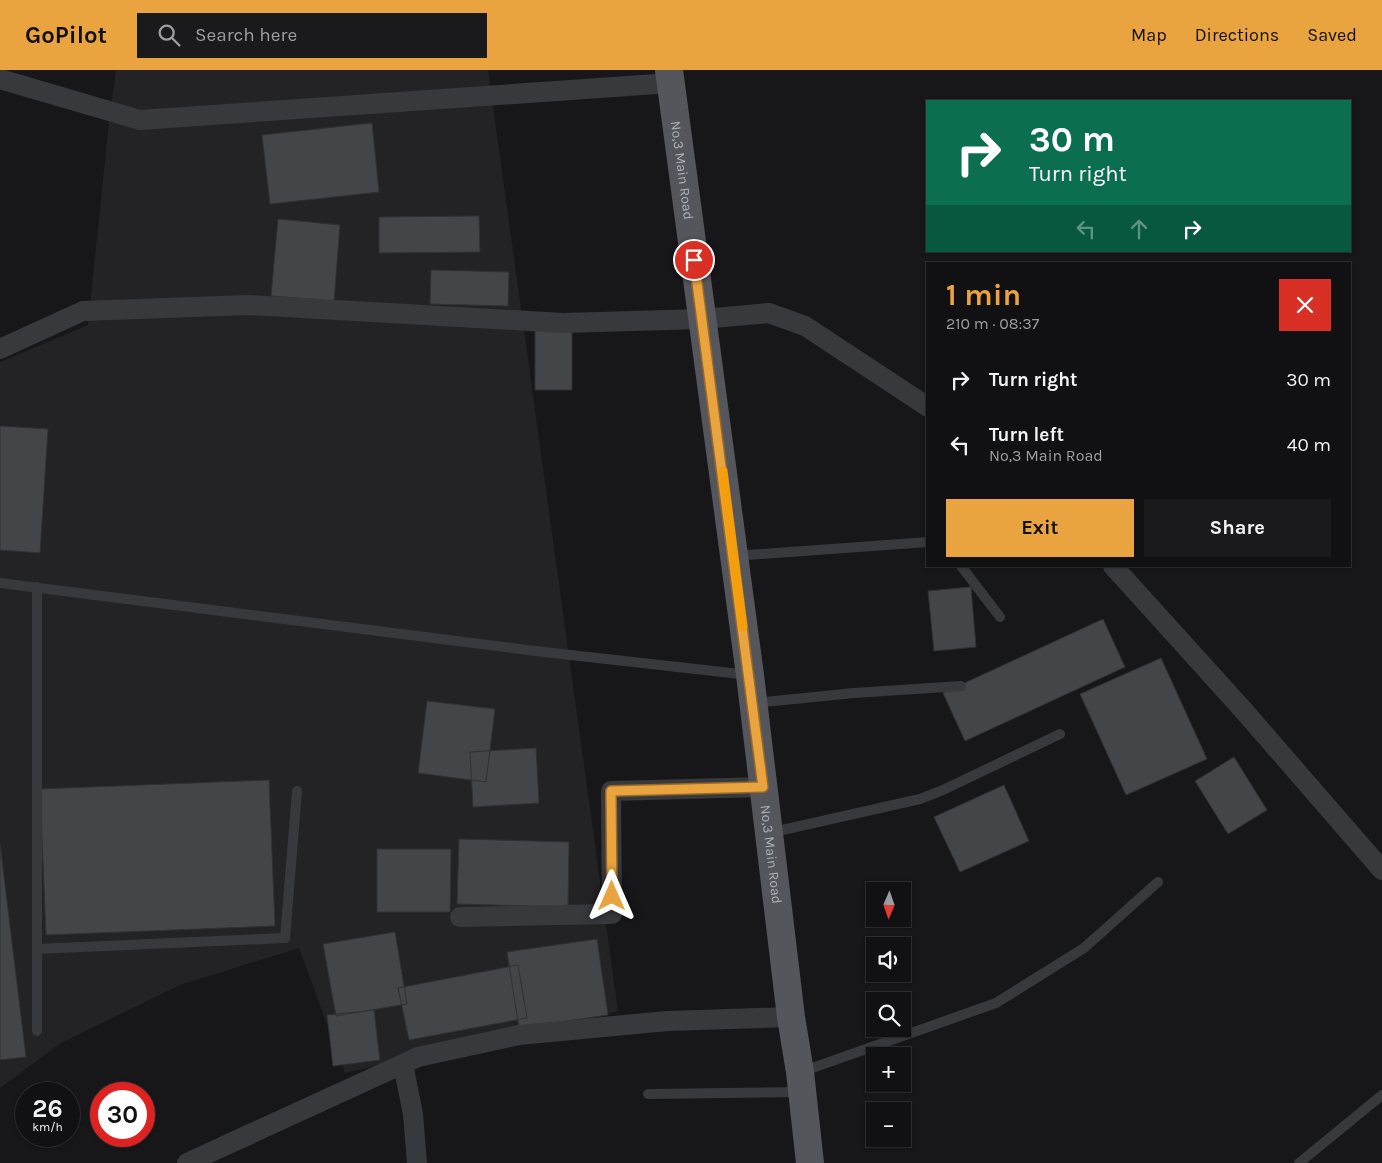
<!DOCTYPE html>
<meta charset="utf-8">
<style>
:root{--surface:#111113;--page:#1a1a1c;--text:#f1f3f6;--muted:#9c9da0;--line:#303133;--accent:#e9a33f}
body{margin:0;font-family:Karla,sans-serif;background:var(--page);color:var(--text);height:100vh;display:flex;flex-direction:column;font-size:19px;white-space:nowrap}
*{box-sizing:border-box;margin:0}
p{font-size:16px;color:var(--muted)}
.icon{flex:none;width:28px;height:28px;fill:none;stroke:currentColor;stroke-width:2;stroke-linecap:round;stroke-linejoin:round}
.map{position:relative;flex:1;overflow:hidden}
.side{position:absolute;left:926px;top:192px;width:425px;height:305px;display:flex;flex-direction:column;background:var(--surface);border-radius:0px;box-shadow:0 1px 4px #0004,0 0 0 1px var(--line)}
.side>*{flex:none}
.guide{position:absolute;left:926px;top:30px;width:425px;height:152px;border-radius:0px;box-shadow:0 1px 4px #0004,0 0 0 1px var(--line);background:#0b6e4f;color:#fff;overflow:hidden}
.needle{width:32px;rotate:182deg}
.tools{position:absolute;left:866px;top:812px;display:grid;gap:10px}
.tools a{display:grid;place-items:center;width:45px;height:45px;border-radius:0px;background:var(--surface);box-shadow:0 1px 4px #0004,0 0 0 1px var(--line);font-size:25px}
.speed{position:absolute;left:15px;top:1012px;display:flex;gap:10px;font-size:25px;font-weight:700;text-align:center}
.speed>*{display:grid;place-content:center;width:65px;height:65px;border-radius:50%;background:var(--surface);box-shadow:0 1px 4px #0004,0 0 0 1px var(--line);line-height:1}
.speed small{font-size:12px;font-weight:400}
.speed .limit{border:8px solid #d22;background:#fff;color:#111}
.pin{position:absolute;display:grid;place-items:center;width:42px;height:42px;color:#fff;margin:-21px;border:2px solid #fff;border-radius:50%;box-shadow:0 1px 5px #0007}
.me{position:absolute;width:55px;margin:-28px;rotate:0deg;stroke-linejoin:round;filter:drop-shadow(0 0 4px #0008)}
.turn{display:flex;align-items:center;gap:18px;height:105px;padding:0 20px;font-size:22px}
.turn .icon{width:65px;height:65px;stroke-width:2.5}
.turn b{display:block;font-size:35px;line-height:42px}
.lanes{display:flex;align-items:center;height:48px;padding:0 20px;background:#0003;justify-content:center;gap:25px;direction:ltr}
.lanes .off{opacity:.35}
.round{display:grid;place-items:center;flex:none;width:52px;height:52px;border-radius:0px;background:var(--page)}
.summary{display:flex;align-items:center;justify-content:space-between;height:85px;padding:0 20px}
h1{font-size:30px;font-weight:700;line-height:38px;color:var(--accent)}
.action{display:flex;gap:10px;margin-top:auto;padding:10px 20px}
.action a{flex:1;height:58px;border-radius:0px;background:var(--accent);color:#111;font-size:20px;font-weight:700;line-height:58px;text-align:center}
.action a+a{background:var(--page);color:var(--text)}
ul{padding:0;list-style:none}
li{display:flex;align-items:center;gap:15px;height:65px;padding:0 20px}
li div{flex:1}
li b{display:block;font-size:19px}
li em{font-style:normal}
header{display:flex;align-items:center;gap:30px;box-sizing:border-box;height:70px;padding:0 25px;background:var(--accent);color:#111}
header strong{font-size:24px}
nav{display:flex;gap:28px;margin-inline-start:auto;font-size:18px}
.search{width:350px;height:45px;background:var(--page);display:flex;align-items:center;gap:12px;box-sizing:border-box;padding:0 18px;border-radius:0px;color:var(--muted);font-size:19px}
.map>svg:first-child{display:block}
</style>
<header>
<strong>GoPilot</strong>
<div class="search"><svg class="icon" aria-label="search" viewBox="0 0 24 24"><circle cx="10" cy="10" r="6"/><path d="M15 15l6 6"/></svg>Search here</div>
<nav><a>Map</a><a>Directions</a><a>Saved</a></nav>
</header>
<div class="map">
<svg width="1382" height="1093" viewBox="0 0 1382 1093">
<rect width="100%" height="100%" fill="#171719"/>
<path fill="#232326" d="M116 0H488L618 941 345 1003 299 878 180 915 61 973 0 1018V292L88 255 109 52Z"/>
<path fill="#444549" stroke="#313134" d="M372 53 379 122 270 134 262 65Z
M479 146 480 182 379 183V147Z
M278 149 340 155 334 231 271 226Z
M431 200 509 202 508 236 430 234Z
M535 260H572V320H535Z
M0 356 48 359 40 483 0 480Z
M971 517 976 577 934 581 928 521Z
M1103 549 1125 597 965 671 943 623Z
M1161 588 1207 689 1126 725 1080 624Z
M427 631 495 639 486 712 418 703Z
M536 678 539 733 473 737 470 682Z
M1234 687 1267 740 1228 764 1195 711Z
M269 710 275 856 46 865 40 719Z
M1004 715 1029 771 960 802 934 747Z
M459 769 569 772 568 837 457 834Z
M0 774 26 987 0 990Z
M377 779H451L450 842H377Z
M395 862 407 934 336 946 323 874Z
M597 869 608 945 519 958 507 882Z
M518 895 527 948 409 970 398 918Z
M374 940 380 990 333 996 327 945Z"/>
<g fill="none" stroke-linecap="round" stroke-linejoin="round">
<path stroke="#38393d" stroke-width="10" d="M734 486 928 472
M961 496 1000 547
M0 513 544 582 749 605
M37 517V961
M754 633 854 623 961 616
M769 763 920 729 943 720 1060 664
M37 879 285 868 297 721
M801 1002 996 933 1084 878 1158 812
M648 1024 801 1022
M1299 1093 1382 1025"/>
<path stroke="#38393d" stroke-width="20" d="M0 9 140 50 671 13
M0 279 83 241 248 235 563 253 702 249 769 243 805 256 928 337
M1113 496 1245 642 1382 800
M460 847 612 844 611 721 763 717
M187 1093 403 994
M417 1093 413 1044 403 994 418 987 519 965 667 951 791 947"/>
<path stroke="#54565c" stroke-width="28" id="s1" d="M669 0 750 605 791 947 800 1002 810 1093"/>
</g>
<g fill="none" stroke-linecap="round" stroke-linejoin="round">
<defs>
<path id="route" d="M612 826 611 721 763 717 694 190"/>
</defs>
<use href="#route" stroke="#976a29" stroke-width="12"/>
<use href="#route" stroke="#e9a33f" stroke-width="9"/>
<path stroke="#f59e0b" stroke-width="9" d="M723 401 743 557"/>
</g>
<g text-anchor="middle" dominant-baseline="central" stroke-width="4" stroke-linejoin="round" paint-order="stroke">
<g font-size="14" fill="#aaafb8" stroke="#121214">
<text stroke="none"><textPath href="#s1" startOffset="101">No,3 Main Road</textPath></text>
<text stroke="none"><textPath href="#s1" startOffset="791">No,3 Main Road</textPath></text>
</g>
</g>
</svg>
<div class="tools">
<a><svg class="needle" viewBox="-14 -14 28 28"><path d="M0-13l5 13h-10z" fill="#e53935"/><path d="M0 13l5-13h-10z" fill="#9c9da0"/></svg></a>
<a><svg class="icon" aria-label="sound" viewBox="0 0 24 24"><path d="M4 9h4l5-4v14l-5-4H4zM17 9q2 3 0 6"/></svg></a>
<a><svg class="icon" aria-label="search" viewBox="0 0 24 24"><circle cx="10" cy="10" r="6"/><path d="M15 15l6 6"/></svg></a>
<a>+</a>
<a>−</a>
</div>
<div class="speed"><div>26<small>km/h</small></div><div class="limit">30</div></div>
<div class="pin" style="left:694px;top:190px;background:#d93025"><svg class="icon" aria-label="arrive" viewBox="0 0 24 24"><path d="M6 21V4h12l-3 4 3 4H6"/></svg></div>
<svg class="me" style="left:612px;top:826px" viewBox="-20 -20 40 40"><path d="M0-17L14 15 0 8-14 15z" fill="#e9a33f" stroke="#fff" stroke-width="4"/></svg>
<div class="guide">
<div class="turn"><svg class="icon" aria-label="right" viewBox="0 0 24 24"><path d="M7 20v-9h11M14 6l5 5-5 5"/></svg><div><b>30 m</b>Turn right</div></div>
<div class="lanes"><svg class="icon off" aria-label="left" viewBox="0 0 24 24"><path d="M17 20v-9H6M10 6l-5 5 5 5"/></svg><svg class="icon off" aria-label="ahead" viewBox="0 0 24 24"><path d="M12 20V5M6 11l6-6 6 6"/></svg><svg class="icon" aria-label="right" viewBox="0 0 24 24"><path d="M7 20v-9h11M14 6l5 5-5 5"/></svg></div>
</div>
<section class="side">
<div class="summary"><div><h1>1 min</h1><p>210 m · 08:37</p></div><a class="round" style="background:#d93025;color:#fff"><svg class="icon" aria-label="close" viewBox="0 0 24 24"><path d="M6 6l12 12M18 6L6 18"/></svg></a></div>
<ul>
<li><svg class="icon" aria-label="right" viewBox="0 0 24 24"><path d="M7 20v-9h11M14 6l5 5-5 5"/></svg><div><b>Turn right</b></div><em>30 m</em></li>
<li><svg class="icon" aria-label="left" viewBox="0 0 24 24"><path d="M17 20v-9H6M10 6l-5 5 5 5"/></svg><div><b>Turn left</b><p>No,3 Main Road</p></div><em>40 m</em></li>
</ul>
<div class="action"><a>Exit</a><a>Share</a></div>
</section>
</div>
